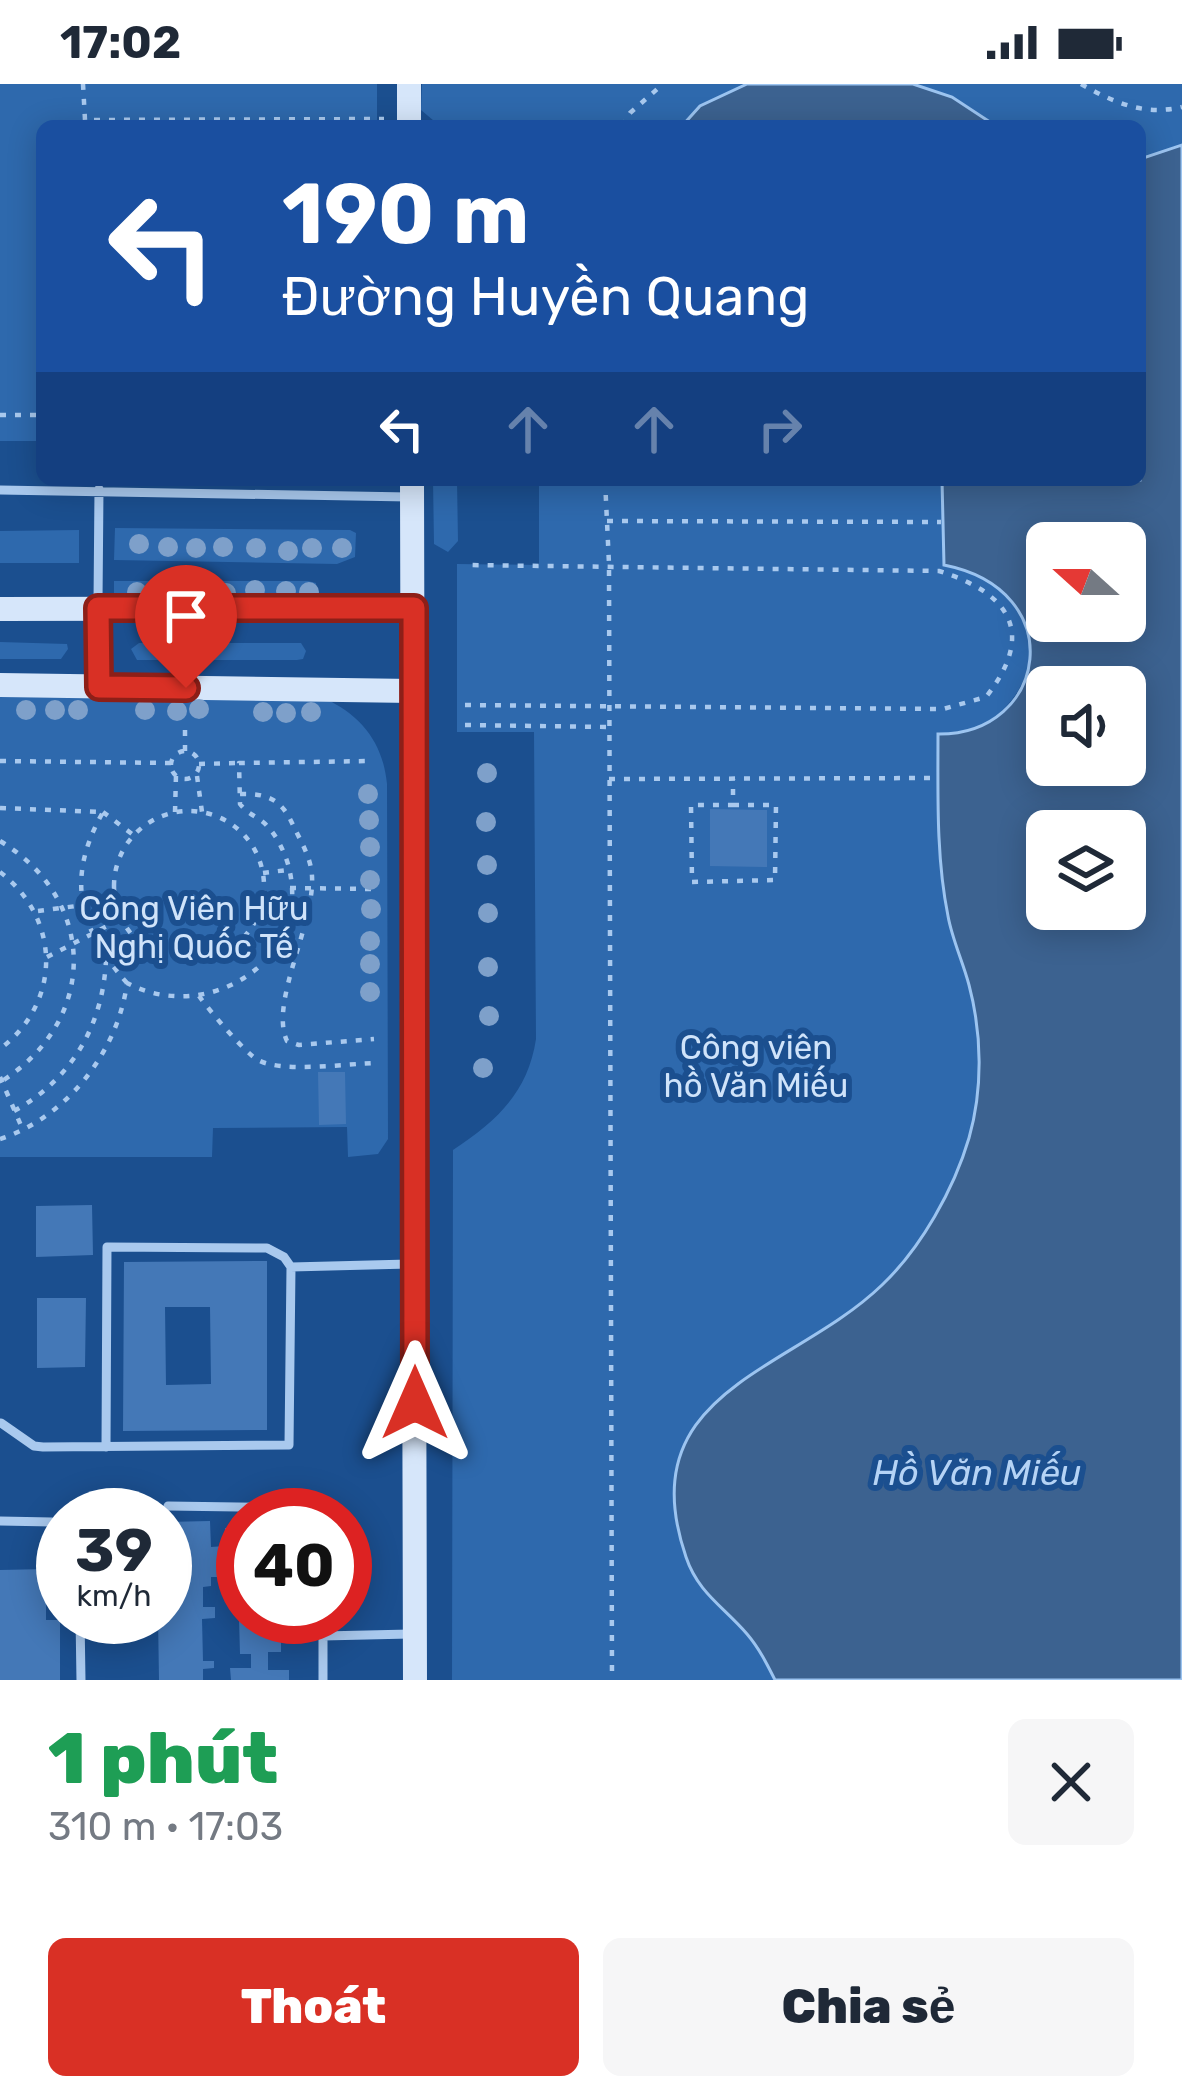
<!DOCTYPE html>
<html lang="vi">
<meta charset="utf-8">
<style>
:root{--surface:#fff;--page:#f6f6f7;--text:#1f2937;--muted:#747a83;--accent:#d93025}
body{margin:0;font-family:Rubik,sans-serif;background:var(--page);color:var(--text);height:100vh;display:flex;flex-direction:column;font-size:45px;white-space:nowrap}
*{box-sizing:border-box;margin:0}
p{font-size:39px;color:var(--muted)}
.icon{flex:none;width:66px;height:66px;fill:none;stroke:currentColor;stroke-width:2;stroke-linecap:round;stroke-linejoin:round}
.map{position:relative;height:1596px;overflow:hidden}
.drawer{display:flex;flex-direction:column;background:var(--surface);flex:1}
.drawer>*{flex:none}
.guide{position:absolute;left:36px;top:36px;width:1110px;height:366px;border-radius:18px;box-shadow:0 6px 30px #0003;background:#1a4fa0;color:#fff;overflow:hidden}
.needle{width:78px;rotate:291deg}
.buttons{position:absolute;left:1026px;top:438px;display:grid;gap:24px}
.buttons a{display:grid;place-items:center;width:120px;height:120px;border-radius:18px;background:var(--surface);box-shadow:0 6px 30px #0003;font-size:60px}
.speed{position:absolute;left:36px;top:1404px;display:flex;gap:24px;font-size:60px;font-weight:700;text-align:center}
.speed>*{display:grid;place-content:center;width:156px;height:156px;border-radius:50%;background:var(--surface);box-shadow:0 6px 30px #0003;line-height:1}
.speed small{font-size:30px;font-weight:400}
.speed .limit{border:18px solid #d22;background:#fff;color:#111}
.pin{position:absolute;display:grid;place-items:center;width:102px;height:102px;color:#fff;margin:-123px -51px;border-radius:50% 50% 50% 0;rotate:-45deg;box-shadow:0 0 12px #0007}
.pin .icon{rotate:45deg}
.me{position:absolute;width:132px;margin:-66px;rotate:0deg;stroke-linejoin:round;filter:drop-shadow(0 0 9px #0008)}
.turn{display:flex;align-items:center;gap:42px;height:252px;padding:0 48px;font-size:54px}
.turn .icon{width:156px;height:156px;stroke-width:2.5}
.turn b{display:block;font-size:84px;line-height:102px}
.lanes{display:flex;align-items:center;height:114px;padding:0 48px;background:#0003;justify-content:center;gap:60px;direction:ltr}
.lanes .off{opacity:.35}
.round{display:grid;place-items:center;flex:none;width:126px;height:126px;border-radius:18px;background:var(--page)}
.headline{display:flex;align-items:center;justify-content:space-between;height:204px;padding:0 48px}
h1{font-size:72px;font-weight:800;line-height:90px;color:#1e9e55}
.button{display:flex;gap:24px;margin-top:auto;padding:24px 48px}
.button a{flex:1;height:138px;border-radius:18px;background:var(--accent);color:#fff;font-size:48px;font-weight:800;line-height:138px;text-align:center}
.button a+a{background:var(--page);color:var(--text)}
.status{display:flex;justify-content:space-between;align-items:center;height:84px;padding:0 60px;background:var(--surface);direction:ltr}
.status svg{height:33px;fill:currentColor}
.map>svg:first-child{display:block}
</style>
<div class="status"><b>17:02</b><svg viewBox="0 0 49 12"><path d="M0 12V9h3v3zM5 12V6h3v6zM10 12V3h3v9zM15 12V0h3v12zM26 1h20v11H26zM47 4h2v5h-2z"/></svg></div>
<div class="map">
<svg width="1182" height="1596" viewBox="0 0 1182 1596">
<rect width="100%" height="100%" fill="#1b4f8f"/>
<path fill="#2e69ad" d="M0 0H377V42H42V357H0Z
M422 0H747L700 22 682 42H440L421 26Z
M913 0H1182V61L1140 75V42H996L952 13Z
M433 396H457L458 457 448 468 434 460Z
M539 396H942L944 481C960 484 975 486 989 495 1066 543 1026 650 939 651 942 711 940 773 948 833 951 857 964 880 970 903 982 952 983 1008 968 1056 952 1107 919 1168 879 1204 790 1281 633 1322 685 1472 698 1510 723 1521 747 1549 759 1563 767 1580 775 1596H452L453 1066C497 1037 528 1008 536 955L534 648H457V480L539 481Z
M115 444 350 446 356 449 355 473 337 480 114 476Z
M79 446V479H0V447Z
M114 497H308L316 499 315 514 114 516Z
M0 558 67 560 68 565 61 575H0Z
M139 559H301L306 567 303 575 297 576H137L131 565Z
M0 613 324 614C362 632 383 659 387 700L388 1055 378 1070 348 1073 347 1043 213 1044 212 1073H0Z"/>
<path fill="#3c6290" stroke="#9cc4f0" stroke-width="3" fill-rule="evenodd" d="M747 0H913L952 13 996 42H682L700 22Z
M1182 61V1596H775C767 1580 759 1564 747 1550 724 1523 698 1509 686 1473 629 1306 792 1288 882 1201 921 1164 954 1105 969 1054 983 1005 982 950 969 901 963 878 952 855 948 832 936 773 938 710 938 650 1048 651 1071 506 944 481L942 396H1140V75ZM1047 459H1125V537H1047ZM1047 603H1125V681H1047ZM1047 747H1125V825H1047Z"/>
<path fill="#4478b7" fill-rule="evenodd" d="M710 725 767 726V783L710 782Z
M318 988H345L346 1040 319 1041Z
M92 1121 93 1171 36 1173V1122Z
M267 1177V1346L123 1347 124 1178ZM165 1223H210L211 1300 166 1301Z
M37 1214H86L85 1283 37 1284Z
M210 1437 211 1463 225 1462V1444L243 1443V1522H229V1503H222V1493H211V1502L203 1503V1523H215V1534L202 1535 203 1577H214V1584L203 1585V1596H159L158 1533H165V1438Z
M46 1485V1536H60V1596H0V1486Z
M270 1533V1537L281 1536V1568H268V1586H289V1596H231L230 1584H251V1570H240L239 1534Z"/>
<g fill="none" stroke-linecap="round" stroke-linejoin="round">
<path stroke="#a9c9ee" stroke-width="4.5" stroke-dasharray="6 9" stroke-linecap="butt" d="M83 0 85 36
M1081 0C1115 19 1144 32 1182 23
M85 42V36L384 35
M622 42 630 29 663 0
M0 331H42
M605 396 609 480 612 1596
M607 437 941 438
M465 621 943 625 986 613C1037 548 1009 509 939 487L465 481
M465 641 609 643
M185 667V643
M171 681a14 14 0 1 1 28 0a14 14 0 1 1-28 0Z
M0 677 171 679
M199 680 239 679
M197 692 202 728
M609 695 938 694
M240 710C266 709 281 715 292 739 300 756 311 773 312 792 315 840 269 919 287 957L299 961 374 955
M733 721H776L775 796 692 798 691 721H733V695
M0 724 103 728C65 795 79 845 127 899
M114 802a75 75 0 1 1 150 0a75 75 0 1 1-150 0Z
M103 728 132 750
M175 728 176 691
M0 757C98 816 98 936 2 997
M0 788C61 835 62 918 0 965
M263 789 287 786
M290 804 375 805
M263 813 290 812
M38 827 115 817
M47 873 121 835
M199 912C209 926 245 969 258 976 281 989 346 980 374 979
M0 993 23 1046
M14 1027C72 995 103 941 106 876
M0 1055C66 1034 118 968 127 899 206 941 312 878 289 784 286 771 277 752 268 743 260 733 248 731 240 720L239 679 373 677"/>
<path stroke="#a9c9ee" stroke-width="9" d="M0 406 409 413
M98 518 99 405
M1 1339 34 1362 43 1363 289 1361 291 1183 409 1180
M106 1363 107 1163 267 1164 284 1173 291 1183
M168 1422 319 1424V1431
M0 1437 52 1438 63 1443
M80 1533 81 1596
M322 1533 323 1552
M323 1596V1552L410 1550"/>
<path stroke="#d6e6fa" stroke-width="24" d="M409 0V42
M412 396 415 1596
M98 523 99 603
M0 525 414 524
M0 601 413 607"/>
</g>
<g fill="#7ea0ca">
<circle cx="139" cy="460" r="10"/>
<circle cx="168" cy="463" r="10"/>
<circle cx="223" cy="463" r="10"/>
<circle cx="196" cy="464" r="10"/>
<circle cx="256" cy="464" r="10"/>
<circle cx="312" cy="464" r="10"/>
<circle cx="342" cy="464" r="10"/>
<circle cx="288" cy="467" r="10"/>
<circle cx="255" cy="506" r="10"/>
<circle cx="169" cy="507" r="10"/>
<circle cx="286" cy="507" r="10"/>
<circle cx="137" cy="508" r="10"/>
<circle cx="199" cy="508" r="10"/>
<circle cx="309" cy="508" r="10"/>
<circle cx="226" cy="509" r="10"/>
<circle cx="199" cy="625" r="10"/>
<circle cx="26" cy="626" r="10"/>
<circle cx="55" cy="626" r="10"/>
<circle cx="78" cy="626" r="10"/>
<circle cx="145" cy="626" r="10"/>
<circle cx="177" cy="627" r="10"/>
<circle cx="263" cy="628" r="10"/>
<circle cx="311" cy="628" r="10"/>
<circle cx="286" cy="629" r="10"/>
<circle cx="487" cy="689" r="10"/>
<circle cx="368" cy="710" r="10"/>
<circle cx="369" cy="736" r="10"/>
<circle cx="486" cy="738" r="10"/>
<circle cx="370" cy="763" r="10"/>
<circle cx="487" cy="781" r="10"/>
<circle cx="370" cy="796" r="10"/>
<circle cx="371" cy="825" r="10"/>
<circle cx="488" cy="829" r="10"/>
<circle cx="370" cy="857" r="10"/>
<circle cx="370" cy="880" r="10"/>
<circle cx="488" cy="883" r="10"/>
<circle cx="370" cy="908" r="10"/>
<circle cx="489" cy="932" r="10"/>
<circle cx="483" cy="984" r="10"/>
</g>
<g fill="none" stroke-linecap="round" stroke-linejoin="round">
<defs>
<path id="route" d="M186 604 99 603 98 524H414L415 1319"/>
</defs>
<use href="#route" stroke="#8d1f18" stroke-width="30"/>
<use href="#route" stroke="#d93025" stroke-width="21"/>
</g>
<g text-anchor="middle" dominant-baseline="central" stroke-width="12" stroke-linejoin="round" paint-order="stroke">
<g font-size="33" fill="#cfe3fa" stroke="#1b4f8f">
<text x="194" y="824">Công Viên Hữu<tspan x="194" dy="38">Nghị Quốc Tế</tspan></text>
<text x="756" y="963">Công viên<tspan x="756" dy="38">hồ Văn Miếu</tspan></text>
</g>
<g font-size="36" font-style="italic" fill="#b5d3f5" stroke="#1b4f8f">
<text x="977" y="1388">Hồ Văn Miếu</text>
</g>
</g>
</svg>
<div class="buttons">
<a><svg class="needle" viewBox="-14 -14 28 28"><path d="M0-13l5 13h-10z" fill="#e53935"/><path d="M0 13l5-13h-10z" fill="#747a83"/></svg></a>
<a><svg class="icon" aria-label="sound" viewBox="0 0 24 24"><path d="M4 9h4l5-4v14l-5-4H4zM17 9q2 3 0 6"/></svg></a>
<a><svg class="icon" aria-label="layers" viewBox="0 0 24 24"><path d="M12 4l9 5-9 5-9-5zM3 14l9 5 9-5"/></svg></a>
</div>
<div class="speed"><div>39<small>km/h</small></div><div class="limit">40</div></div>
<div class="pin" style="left:186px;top:604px;background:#d93025"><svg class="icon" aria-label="arrive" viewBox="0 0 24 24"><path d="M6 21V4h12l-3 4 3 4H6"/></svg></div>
<svg class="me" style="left:415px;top:1319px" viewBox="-20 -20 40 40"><path d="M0-17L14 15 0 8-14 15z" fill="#d93025" stroke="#fff" stroke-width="4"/></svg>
<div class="guide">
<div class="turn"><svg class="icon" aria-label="left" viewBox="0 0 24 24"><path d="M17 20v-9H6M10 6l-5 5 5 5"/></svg><div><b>190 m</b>Đường Huyền Quang</div></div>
<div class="lanes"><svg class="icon" aria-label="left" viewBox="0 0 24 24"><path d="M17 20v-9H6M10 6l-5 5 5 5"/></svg><svg class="icon off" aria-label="ahead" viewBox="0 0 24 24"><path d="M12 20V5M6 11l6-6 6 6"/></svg><svg class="icon off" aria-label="ahead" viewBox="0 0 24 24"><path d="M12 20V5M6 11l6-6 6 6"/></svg><svg class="icon off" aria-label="right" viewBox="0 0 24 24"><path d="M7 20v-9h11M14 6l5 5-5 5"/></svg></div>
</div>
</div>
<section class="drawer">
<div class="headline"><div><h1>1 phút</h1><p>310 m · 17:03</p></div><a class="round"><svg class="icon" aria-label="close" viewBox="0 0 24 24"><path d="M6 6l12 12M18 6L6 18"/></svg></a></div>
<div class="button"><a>Thoát</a><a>Chia sẻ</a></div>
</section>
